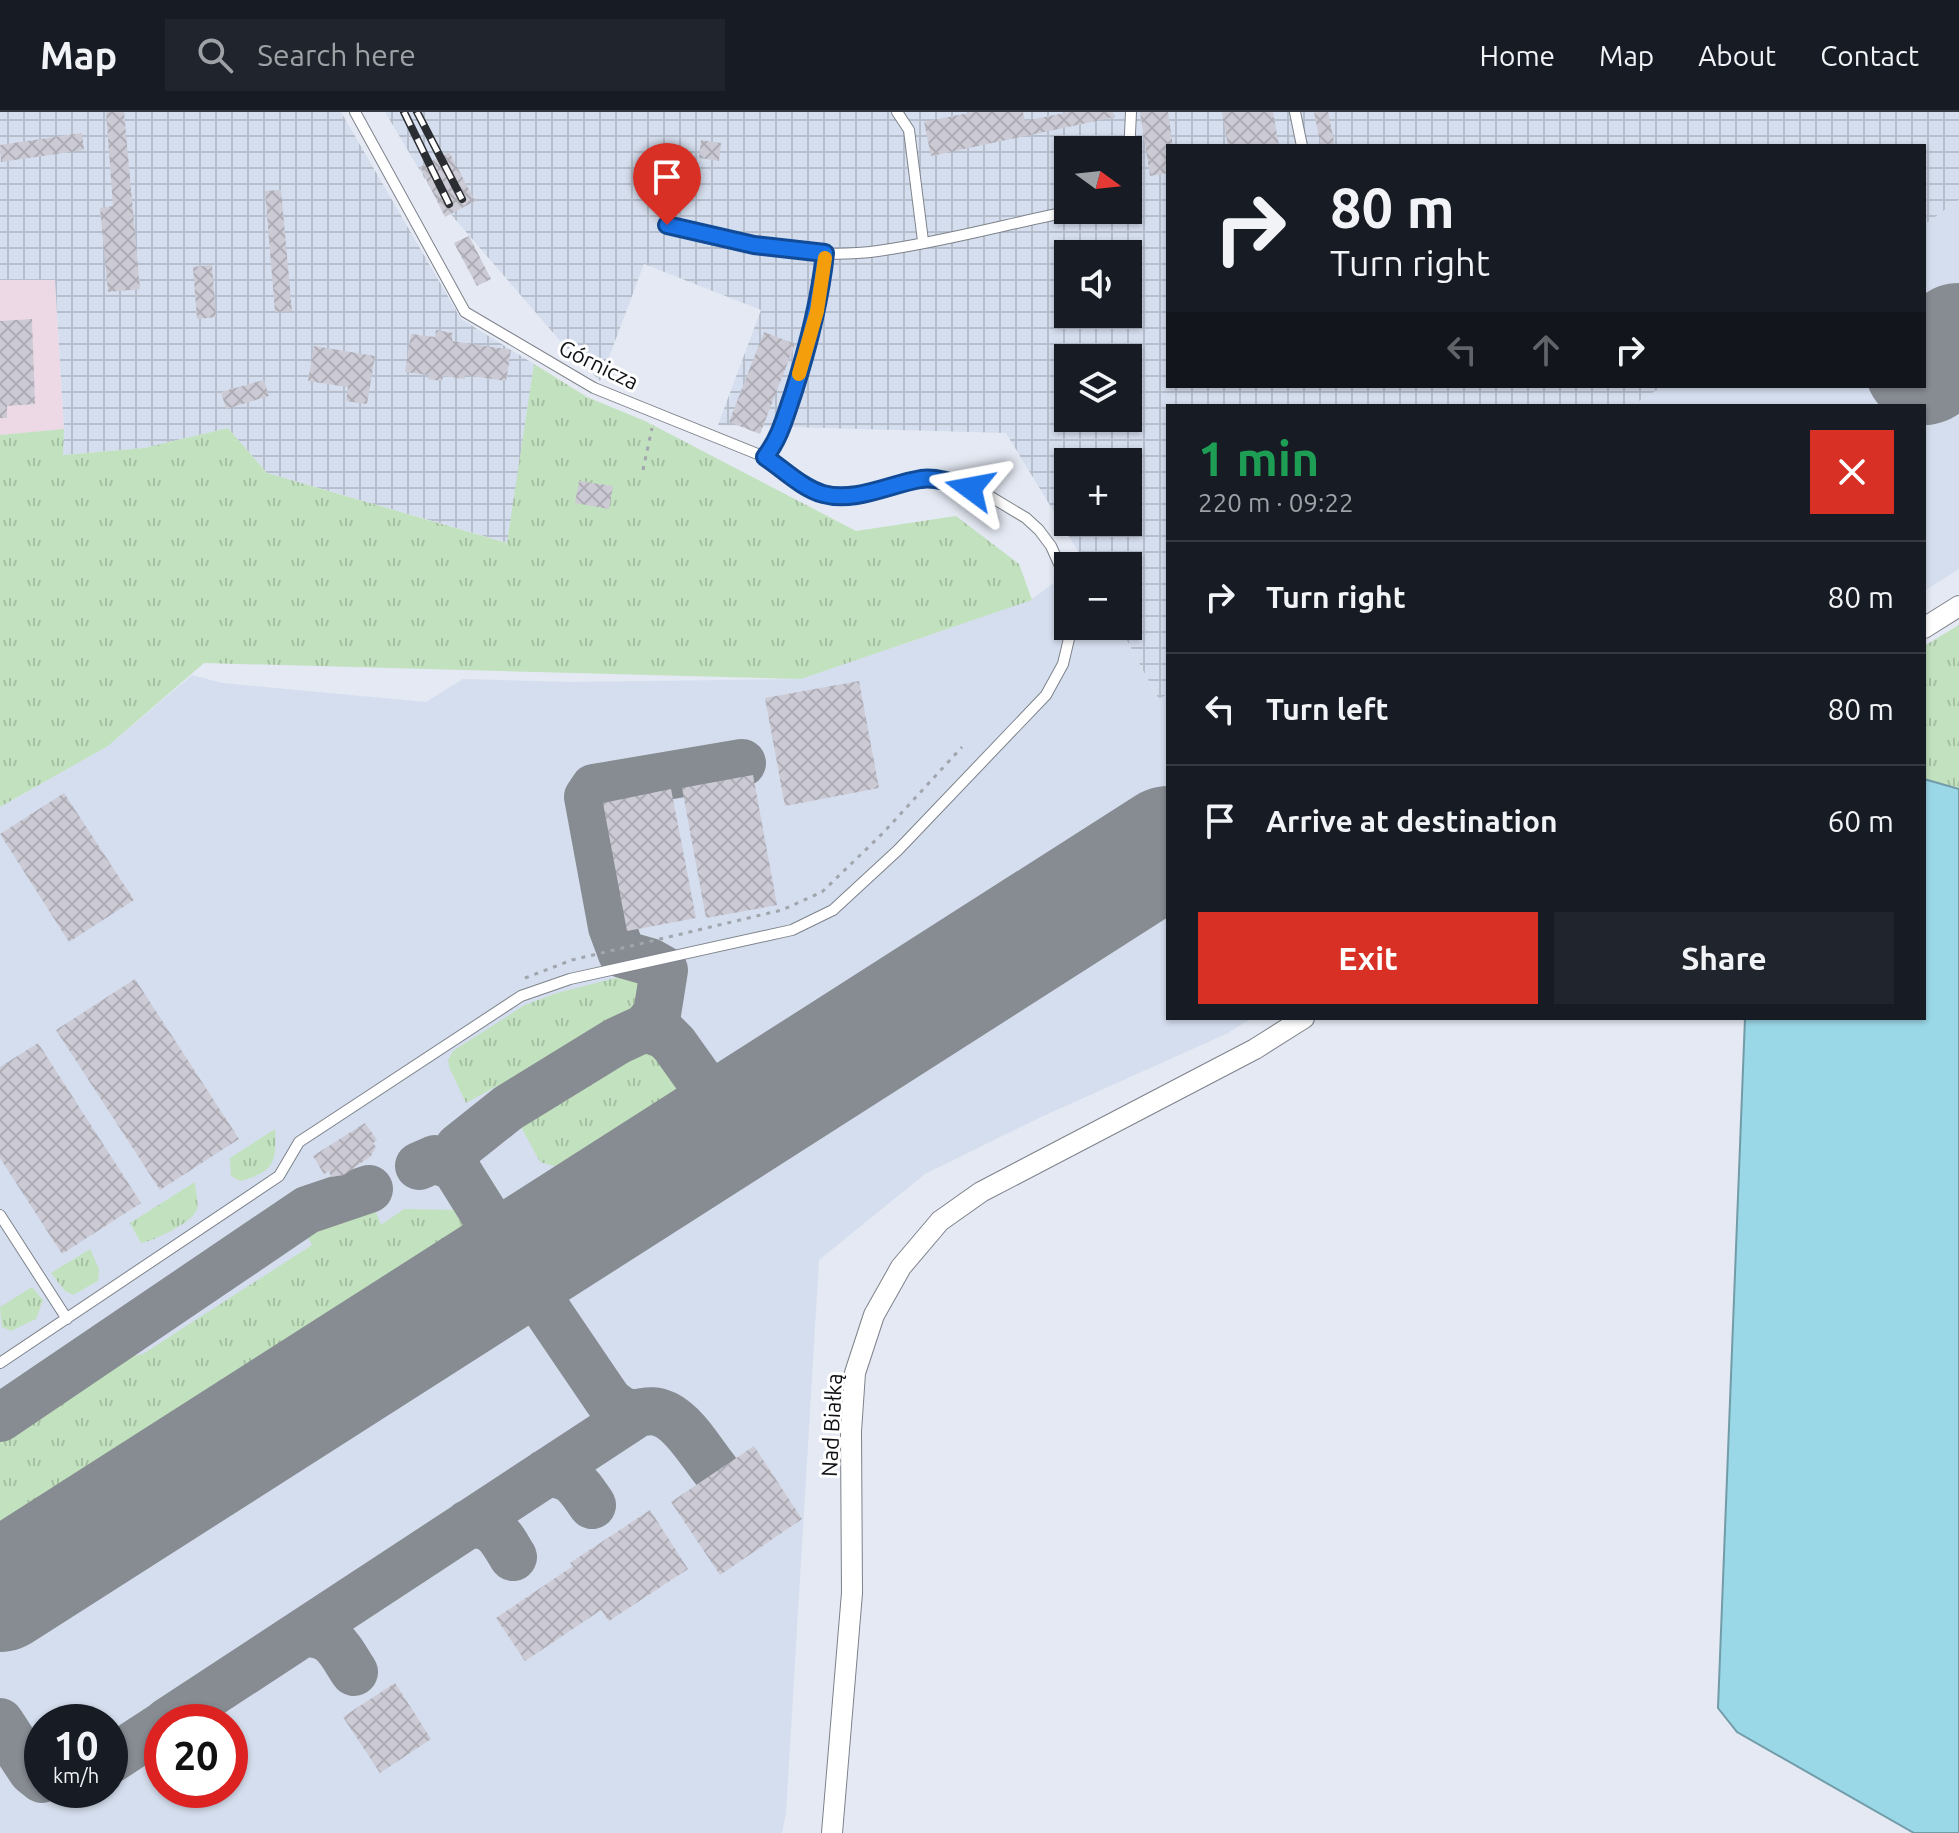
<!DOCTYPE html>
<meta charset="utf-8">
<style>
:root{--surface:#171b24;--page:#20242c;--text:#f1f3f6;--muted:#9ea1a6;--line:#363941;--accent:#d93025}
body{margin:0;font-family:Ubuntu,sans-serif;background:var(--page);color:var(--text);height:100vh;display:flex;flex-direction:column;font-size:30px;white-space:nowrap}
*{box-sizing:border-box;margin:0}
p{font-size:26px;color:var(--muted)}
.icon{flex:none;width:44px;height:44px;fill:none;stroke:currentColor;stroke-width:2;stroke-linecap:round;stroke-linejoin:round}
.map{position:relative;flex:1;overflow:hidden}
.drawer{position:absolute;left:1166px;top:292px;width:760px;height:616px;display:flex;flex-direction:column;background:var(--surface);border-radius:0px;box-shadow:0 2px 6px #0004}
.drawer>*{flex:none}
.guide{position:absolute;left:1166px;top:32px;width:760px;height:244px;border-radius:0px;box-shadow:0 2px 6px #0004;background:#171b24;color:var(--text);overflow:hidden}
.needle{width:52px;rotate:105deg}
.buttons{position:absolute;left:1054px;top:24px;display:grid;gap:16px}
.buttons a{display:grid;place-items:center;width:88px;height:88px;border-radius:0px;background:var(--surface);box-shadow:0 2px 6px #0004;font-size:40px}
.speed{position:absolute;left:24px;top:1592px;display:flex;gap:16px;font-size:40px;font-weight:700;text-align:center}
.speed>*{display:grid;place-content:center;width:104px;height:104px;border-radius:50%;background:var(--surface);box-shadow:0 2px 6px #0004;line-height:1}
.speed small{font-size:20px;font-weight:400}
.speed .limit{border:12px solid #d22;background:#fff;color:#111}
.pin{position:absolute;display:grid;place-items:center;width:68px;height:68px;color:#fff;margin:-82px -34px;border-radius:50% 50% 50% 0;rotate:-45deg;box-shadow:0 0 8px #0007}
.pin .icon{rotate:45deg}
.me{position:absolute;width:88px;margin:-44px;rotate:283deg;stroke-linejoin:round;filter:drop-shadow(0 0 6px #0008)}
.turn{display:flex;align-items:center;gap:28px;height:168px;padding:0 32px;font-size:36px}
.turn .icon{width:104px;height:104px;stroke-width:2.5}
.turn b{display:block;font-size:56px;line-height:68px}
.lanes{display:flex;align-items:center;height:76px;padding:0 32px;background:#0003;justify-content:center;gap:40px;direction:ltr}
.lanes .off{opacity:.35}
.round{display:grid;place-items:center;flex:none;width:84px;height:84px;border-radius:0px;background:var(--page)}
.overview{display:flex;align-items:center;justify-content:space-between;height:136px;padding:0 32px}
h1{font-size:48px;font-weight:700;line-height:60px;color:#1e9e55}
.primary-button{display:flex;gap:16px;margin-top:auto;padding:16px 32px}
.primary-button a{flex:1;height:92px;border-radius:0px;background:var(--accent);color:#fff;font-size:32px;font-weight:700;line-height:92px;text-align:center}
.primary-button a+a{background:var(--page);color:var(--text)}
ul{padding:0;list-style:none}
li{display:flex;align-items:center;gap:24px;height:112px;padding:0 32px;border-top:2px solid var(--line)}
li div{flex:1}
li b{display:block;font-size:30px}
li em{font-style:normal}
header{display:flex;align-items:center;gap:48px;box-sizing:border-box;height:112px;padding:0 40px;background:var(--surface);border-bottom:2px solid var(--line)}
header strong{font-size:38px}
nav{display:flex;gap:44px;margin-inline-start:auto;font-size:28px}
.search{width:560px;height:72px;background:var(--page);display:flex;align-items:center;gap:20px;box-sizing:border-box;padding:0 28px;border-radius:0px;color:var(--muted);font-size:30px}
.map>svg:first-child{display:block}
</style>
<header>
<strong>Map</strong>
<div class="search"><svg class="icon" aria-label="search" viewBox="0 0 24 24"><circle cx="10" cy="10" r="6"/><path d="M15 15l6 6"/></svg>Search here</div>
<nav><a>Home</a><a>Map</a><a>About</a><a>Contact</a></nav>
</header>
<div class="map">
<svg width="1959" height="1721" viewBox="0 0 1959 1721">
<defs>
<pattern id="industrial-grid" width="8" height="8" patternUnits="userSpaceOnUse" patternTransform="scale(2)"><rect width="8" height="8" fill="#d5deee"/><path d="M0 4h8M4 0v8" fill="none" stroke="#b6bdcb"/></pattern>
<pattern id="grass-tufts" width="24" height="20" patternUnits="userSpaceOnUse" patternTransform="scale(2)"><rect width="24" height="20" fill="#c2e1bf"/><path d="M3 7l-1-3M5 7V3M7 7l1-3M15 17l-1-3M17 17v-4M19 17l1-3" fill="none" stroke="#a6c0a3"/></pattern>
<pattern id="building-cross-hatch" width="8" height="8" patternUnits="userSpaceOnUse" patternTransform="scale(2)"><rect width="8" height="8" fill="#cccbd5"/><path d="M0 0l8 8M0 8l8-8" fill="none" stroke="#aeadb6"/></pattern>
</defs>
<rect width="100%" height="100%" fill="#e4e9f3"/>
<path fill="#edd8e6" d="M0 168H55L64 317 0 323Z"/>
<path fill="url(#industrial-grid)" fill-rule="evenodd" d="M0 0H341L461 207 534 252 508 431 267 361 228 316 144 336 62 343 64 317 55 168H0Z
M385 0H1959V88L1924 113V34H1168V274H1664L1631 294H1168V582L1159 588 1119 514H1128V454H1087L1006 321 718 313 761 198 644 152 600 269 562 231 435 84ZM1068 38H1128V98H1068ZM1068 142H1128V202H1068ZM1068 246H1128V306H1068ZM1068 350H1128V410H1068Z"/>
<path fill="#d5deee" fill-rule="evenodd" d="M1959 88V457L1924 479V294H1631L1664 274H1924V113Z
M1068 460V514H1119L1158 587 1168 582V906H1252L1226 922 1041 1005 925 1062 819 1148 786 1701 782 1721H0V695L108 634 192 563 222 571 426 590 463 567 569 570 801 567 1031 488ZM42 1610H110V1678H42ZM162 1610H230V1678H162Z"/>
<path fill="url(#grass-tufts)" d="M534 252 587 285 645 309 856 419 956 404 1019 452 1032 488 801 567 204 551 108 634 0 695V323L64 317 63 343 144 336 228 316 267 361 507 431Z
M1959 513V677L1924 667V534Z
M647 858 652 881 644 898 618 919 504 990 497 974 466 991 449 955 448 948 453 939 525 893 557 881Z
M638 929H650L686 977 565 1057 540 1050 515 1004Z
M275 1017C277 1050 274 1060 240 1069L231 1064 230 1046Z
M195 1070C195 1078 199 1089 197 1097 194 1110 153 1129 141 1131L130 1111Z
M404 1097 463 1098 472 1104 471 1113 464 1121 0 1422V1323L82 1270 120 1241 133 1244 143 1242 312 1133 306 1122 332 1106 376 1100 381 1113Z
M90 1137 99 1157 98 1169 73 1183 65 1179 51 1161Z
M32 1175 43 1188 36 1207 11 1219 2 1215 0 1195Z"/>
<path fill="#9bd8e7" stroke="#719ca8" stroke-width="2" d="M1924 667 1959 677V1721H1914L1737 1620 1718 1596 1745 906H1924Z"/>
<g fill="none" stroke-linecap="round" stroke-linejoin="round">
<path stroke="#878b92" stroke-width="48" d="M645 916 657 902 664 858 650 850 622 842 612 815 588 685 594 676 742 651
M419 1054 435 1047 452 1054 458 1060 515 1151 608 1288C636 1314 641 1291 666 1303 686 1313 702 1342 716 1359
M458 1060 455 1049 459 1035 508 996 617 929 645 916 665 923 674 932 731 1012
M0 1306 307 1098 369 1077
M546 1361C573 1362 578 1373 592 1393
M468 1412C496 1412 500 1424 513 1445
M304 1521C334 1521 339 1537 354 1560
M0 1610 32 1659 42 1667
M167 1610 635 1303
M110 1648 162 1614"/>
<path stroke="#878b92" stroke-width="120" d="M1924 253 1959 231
M0 1480 1168 734"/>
</g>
<path fill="url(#building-cross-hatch)" d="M106 0H124L140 177 108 180 100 96 113 94Z
M973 0H1023L1025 9 1069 0H1113L1115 5 931 44 924 10Z
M1140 0H1168L1173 34H1168V61L1150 64Z
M1222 0H1273L1279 34H1228Z
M1314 0H1328L1335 34H1321Z
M82 21 84 38 1 50 0 33Z
M701 28 721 31 719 49 699 46Z
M449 40 475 89 445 105 420 55Z
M281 78 292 199 275 200 265 79Z
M469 124 491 167 477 174 454 131Z
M212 153 216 205 197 207 193 155Z
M32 207 35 292 7 294V306H0V209Z
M436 218 453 221 452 229 511 238 506 269 465 263V267L443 264 442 269 428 267 429 263 405 260 411 222 435 225Z
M764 220 795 232 760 322 729 310Z
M314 234 375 244 367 292 346 289 348 275 308 269Z
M264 268 269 284 226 297 221 280Z
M579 369 613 374 609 397 575 391Z
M859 569 879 676 785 694 765 586Z
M753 663 777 793 706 806 682 676Z
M671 677 696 806 627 819 603 691Z
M64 681 134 788 69 830 0 722Z
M135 867 239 1027 160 1078 56 918Z
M38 931 141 1091 62 1142 0 1046V955Z
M365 1011 377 1028 373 1031 376 1035 371 1044 344 1063 331 1065 329 1059 324 1062 313 1044Z
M754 1334 802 1407 720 1463 671 1390Z
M650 1398 688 1457 609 1509 601 1498 525 1549 496 1506 573 1454 570 1451Z
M395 1571 431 1627 380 1661 343 1605Z"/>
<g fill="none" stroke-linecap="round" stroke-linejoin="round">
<defs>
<path id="lane" d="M355 0 465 200 594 276 765 345 820 381 850 383 921 367H934L951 370 986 382 1026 406 1039 418 1051 434 1068 472
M897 0 909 18 923 129
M1295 0 1302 34
M676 54 667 113C730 133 812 148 878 139 944 130 1011 111 1076 98
M1128 65 1131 0
M765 345C780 326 785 305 793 282 808 235 820 190 825 141
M0 1103 67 1207
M0 1251 279 1064 299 1030 521 884 570 867 792 818 833 798 898 738 1046 583 1063 552 1072 514"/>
<path id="street" d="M1924 516 1959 494
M832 1721 852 1481 851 1319 855 1261 874 1203 901 1155 940 1109 981 1080 1255 937 1304 906"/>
</defs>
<use href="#lane" stroke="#7d828b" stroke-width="12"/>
<use href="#street" stroke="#7d828b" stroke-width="22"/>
<path stroke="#a1a5ad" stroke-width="3" stroke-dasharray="4 6" stroke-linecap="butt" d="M643 358 652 316
M525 866 572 848 782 798 822 780 883 721 962 635"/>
<use href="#lane" stroke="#fff" stroke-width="10"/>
<use href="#street" stroke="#fff" stroke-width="20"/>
<defs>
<path id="rail" d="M404 0 449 92
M417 0 462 87"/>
</defs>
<use href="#rail" stroke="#2a2d31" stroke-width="8"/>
<use href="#rail" stroke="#fff" stroke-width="5" stroke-dasharray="15" stroke-linecap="butt"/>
</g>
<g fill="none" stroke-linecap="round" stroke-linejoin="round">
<defs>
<path id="route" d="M667 113 754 133 825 141C820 190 808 235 793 282 785 305 780 326 765 345 783 357 802 376 823 382 855 391 890 372 921 367 937 365 954 371 970 376"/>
</defs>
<use href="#route" stroke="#114b97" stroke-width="20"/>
<use href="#route" stroke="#1a73e8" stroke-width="14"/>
<path stroke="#f59e0b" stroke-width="14" d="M799 262 817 199 825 146"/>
</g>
<g text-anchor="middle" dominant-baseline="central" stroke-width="6" stroke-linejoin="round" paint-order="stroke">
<g font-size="22" fill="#0f1114" stroke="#fff">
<text transform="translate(599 252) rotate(26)">Górnicza</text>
<text transform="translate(831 1313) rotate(-87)">Nad Białką</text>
</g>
</g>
</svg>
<div class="buttons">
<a><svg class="needle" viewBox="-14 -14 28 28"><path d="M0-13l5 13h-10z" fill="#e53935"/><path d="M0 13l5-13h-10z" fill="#9ea1a6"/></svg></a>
<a><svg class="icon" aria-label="sound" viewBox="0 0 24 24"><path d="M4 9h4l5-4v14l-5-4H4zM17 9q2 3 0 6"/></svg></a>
<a><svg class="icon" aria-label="layers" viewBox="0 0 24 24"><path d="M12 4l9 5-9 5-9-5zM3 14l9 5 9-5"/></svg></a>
<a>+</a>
<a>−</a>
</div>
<div class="speed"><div>10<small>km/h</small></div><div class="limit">20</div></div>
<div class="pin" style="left:667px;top:113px;background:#d93025"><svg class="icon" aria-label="arrive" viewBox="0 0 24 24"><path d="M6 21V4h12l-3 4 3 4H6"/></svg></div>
<svg class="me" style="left:970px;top:376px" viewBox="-20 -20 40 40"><path d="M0-17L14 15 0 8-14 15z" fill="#1a73e8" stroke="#fff" stroke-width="4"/></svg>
<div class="guide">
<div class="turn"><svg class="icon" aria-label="right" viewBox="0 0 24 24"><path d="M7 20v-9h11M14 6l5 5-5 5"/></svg><div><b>80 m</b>Turn right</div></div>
<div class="lanes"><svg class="icon off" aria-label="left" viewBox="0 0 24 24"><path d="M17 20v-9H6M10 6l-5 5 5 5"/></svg><svg class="icon off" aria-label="ahead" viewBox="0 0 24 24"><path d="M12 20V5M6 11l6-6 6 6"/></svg><svg class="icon" aria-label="right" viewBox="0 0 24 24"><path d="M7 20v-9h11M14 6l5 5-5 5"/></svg></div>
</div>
<section class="drawer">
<div class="overview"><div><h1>1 min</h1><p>220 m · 09:22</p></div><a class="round" style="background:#d93025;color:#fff"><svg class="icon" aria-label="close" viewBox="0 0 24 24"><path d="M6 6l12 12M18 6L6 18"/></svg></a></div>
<ul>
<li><svg class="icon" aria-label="right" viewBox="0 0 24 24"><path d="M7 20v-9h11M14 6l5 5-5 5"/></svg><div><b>Turn right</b></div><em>80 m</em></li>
<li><svg class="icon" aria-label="left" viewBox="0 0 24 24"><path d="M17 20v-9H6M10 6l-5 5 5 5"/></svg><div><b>Turn left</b></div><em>80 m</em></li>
<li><svg class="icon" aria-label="arrive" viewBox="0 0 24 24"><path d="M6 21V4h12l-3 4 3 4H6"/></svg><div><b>Arrive at destination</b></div><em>60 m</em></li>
</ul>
<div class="primary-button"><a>Exit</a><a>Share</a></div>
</section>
</div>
